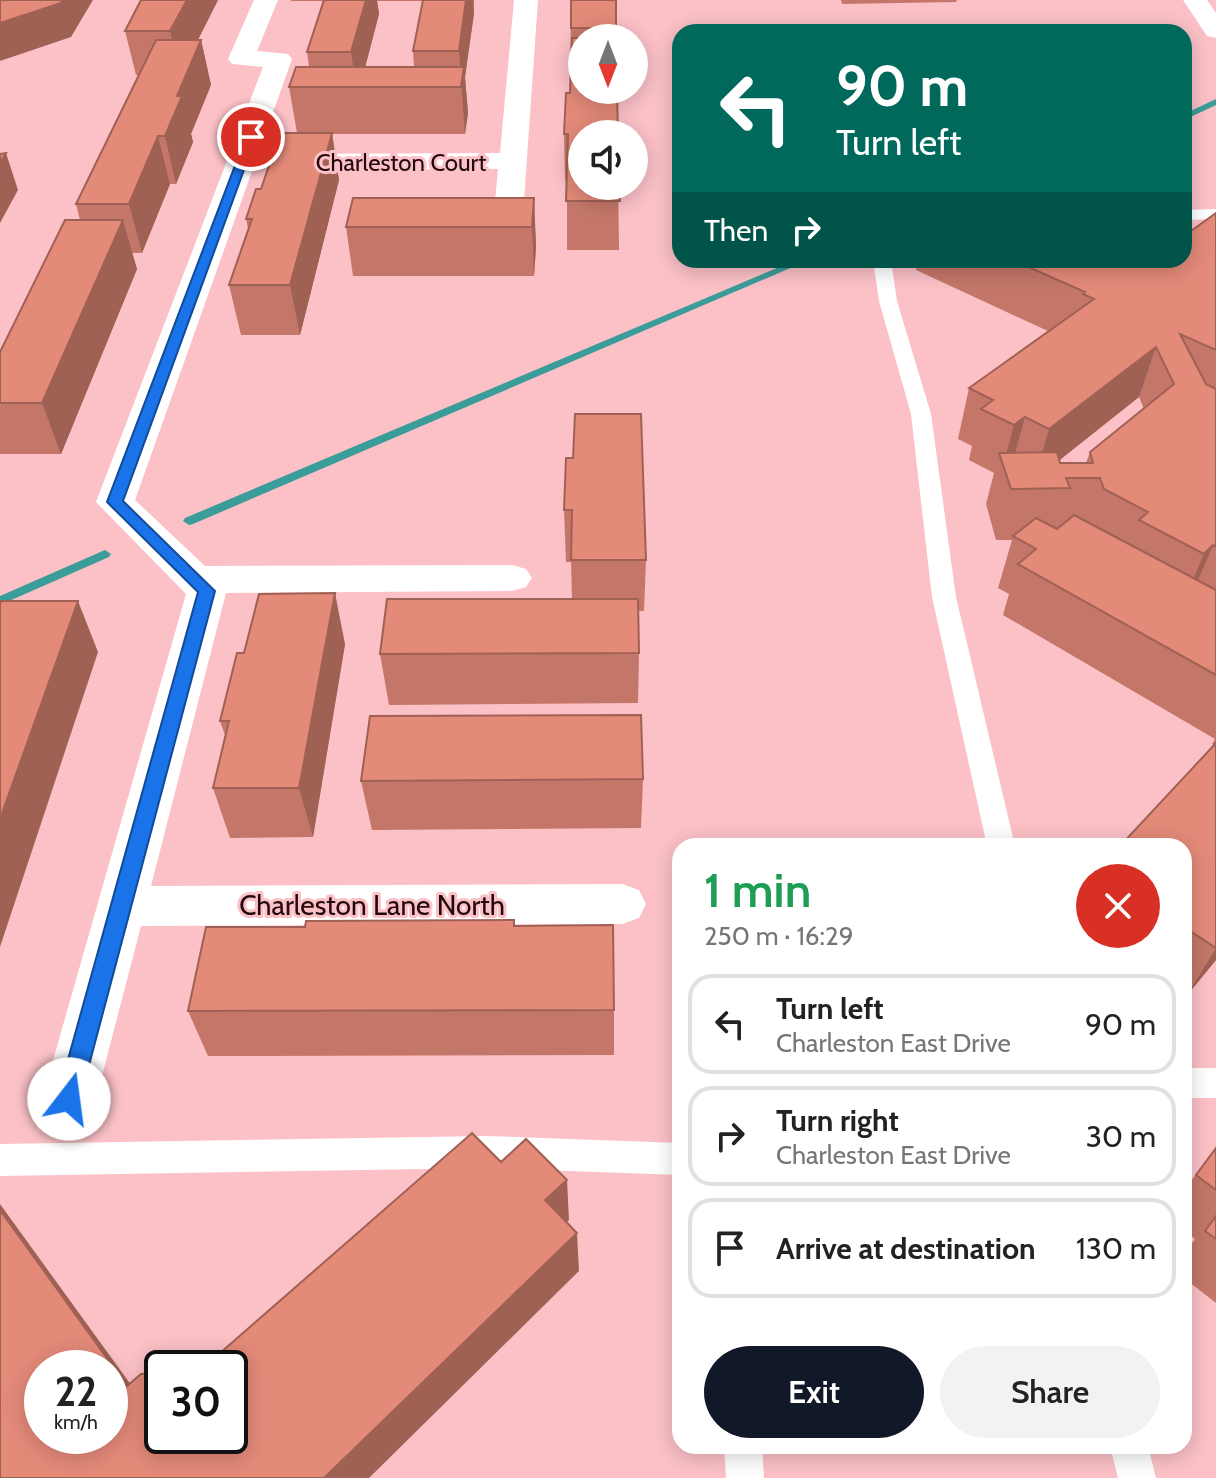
<!DOCTYPE html>
<meta charset="utf-8">
<style>
:root{--surface:#fff;--page:#f2f2f2;--text:#222;--muted:#767676;--line:#e0e0e0;--accent:#111827}
body{margin:0;font-family:Cabin,sans-serif;background:var(--page);color:var(--text);height:100vh;display:flex;flex-direction:column;font-size:30px;white-space:nowrap}
*{box-sizing:border-box;margin:0}
p{font-size:26px;color:var(--muted)}
.icon{flex:none;width:44px;height:44px;fill:none;stroke:currentColor;stroke-width:2;stroke-linecap:round;stroke-linejoin:round}
.map{position:relative;flex:1;overflow:hidden}
.side{position:absolute;left:672px;top:838px;width:520px;height:616px;display:flex;flex-direction:column;background:var(--surface);border-radius:24px;box-shadow:0 4px 20px #0003}
.side>*{flex:none}
.banner{position:absolute;left:672px;top:24px;width:520px;height:244px;border-radius:24px;box-shadow:0 4px 20px #0003;background:#00695c;color:#fff;overflow:hidden}
.needle{width:52px;rotate:180deg}
.fabs{position:absolute;left:568px;top:24px;display:grid;gap:16px}
.fabs a{display:grid;place-items:center;width:80px;height:80px;border-radius:50%;background:var(--surface);box-shadow:0 4px 20px #0003;font-size:40px}
.speed{position:absolute;left:24px;top:1350px;display:flex;gap:16px;font-size:40px;font-weight:700;text-align:center}
.speed>*{display:grid;place-content:center;width:104px;height:104px;border-radius:50%;background:var(--surface);box-shadow:0 4px 20px #0003;line-height:1}
.speed small{font-size:20px;font-weight:400}
.speed .limit{border:4px solid #111;border-radius:12px;background:#fff;color:#111}
.pin{position:absolute;display:grid;place-items:center;width:68px;height:68px;color:#fff;margin:-34px;border:4px solid #fff;border-radius:50%;box-shadow:0 2px 8px #0007}
.me{position:absolute;width:88px;margin:-44px;rotate:15deg;stroke-linejoin:round;filter:drop-shadow(0 0 6px #0008)}
.turn{display:flex;align-items:center;gap:28px;height:168px;padding:0 32px;font-size:36px}
.turn .icon{width:104px;height:104px;stroke-width:2.5}
.turn b{display:block;font-size:56px;line-height:68px}
.then{display:flex;align-items:center;height:76px;padding:0 32px;background:#0003;gap:16px;font-size:30px}
.round{display:grid;place-items:center;flex:none;width:84px;height:84px;border-radius:42px;background:var(--page)}
.headline{display:flex;align-items:center;justify-content:space-between;height:136px;padding:0 32px}
h1{font-size:48px;font-weight:600;line-height:60px;color:#1e9e55}
.button{display:flex;gap:16px;margin-top:auto;padding:16px 32px}
.button a{flex:1;height:92px;border-radius:48px;background:var(--accent);color:#fff;font-size:32px;font-weight:600;line-height:92px;text-align:center}
.button a+a{background:var(--page);color:var(--text)}
ul{padding:0;list-style:none}
li{display:flex;align-items:center;gap:24px;height:100px;margin:0 16px 12px;padding:0 16px;border:4px solid var(--line);border-radius:24px}
li div{flex:1}
li b{display:block;font-size:30px}
li em{font-style:normal}
.map>svg:first-child{display:block}
</style>
<div class="map">
<svg width="1216" height="1478" viewBox="0 0 1216 1478">
<rect width="100%" height="100%" fill="#fbc1c7"/>
<g fill="none" stroke-linecap="round" stroke-linejoin="round">
<path fill="#3b9d9a" fill-rule="evenodd" d="M1216 99V105L1184 120V114Z
M796 260H809L193 524 189 525 183 521 185 518Z
M105 550 111 554 109 557 0 605V596Z"/>
<path fill="#fff" fill-rule="evenodd" d="M1216 209V219L1184 220V210Z
M877 260H895L892 267 897 301 931 414 956 597 1015 846H987L932 597 911 414 879 301 874 267Z
M1184 1068H1216V1098H1184Z
M487 1136 680 1143V1175L487 1168 0 1176V1144Z
M724 1446H762L764 1478H726Z
M1110 1446H1148L1156 1478H1118Z"/>
<path fill="#fff" fill-rule="evenodd" d="M254 0H278L257 51 288 54 292 59 135 500 205 566 512 565 526 569 532 578 526 587 512 591 226 593 151 886 622 884 639 890 646 904 639 918 622 924 141 926 96 1099 88 1117 69 1124 50 1117 42 1099 186 594 96 502 263 67 232 64 228 59Z
M514 0H538L521 244 517 250 506 253 495 250 491 244 498 169 275 170 265 168 261 162 265 156 275 154 500 153Z
M1183 0H1207L1216 13V38L1207 36Z"/>
</g>
<path fill="#c47768" fill-rule="evenodd" d="M218 0 198 40H201L211 85 191 134 193 142 176 184H170L142 253H132L137 269 61 454H0V352L80 220 76 204 139 75H136L125 31Z
M291 0H474V13L465 77 468 113 465 134H332L339 180 300 335H241L229 285 248 228 246 219 261 189 297 133 289 87 309 67 307 52 323 1H291ZM377 1H423L413 51 414 67H365L379 14Z
M571 0H616L619 250H567V181H565L564 134 570 93Z
M841 0H957L956 2 842 4Z
M534 198 536 247 534 276H353L346 227Z
M1216 213V960L1188 994 1184 992V846L1214 745 1212 744 1215 739 1003 615 1009 594 998 588 1012 540H996L986 504 994 473 969 460 972 446 958 439 969 388 1048 331 916 270 918 260H1184ZM1139 397 1144 409 1090 452 1086 463H1060V460Z
M566 458 646 560 644 611H638L639 653 638 703 389 705 380 654 572 599 571 562H566L564 510Z
M345 644 313 837 230 838 213 788 225 735 220 721 244 653Z
M643 779 641 828 372 830 361 781Z
M514 926 614 1010V1055L208 1056 188 1011Z
M1216 1148V1303L1184 1278V1254L1195 1239 1184 1230V1190Z"/>
<path fill="#a06155" d="M63 0H93L71 37 0 61V23Z
M187 0H218L180 75 170 31Z
M366 0H377L379 14 360 87H356L351 52Z
M466 0H473L474 13 465 77 468 113 465 134 459 51Z
M201 40 211 85 191 134 193 142 176 184 165 136 177 96Z
M332 133 339 180 300 335 290 285Z
M158 136 170 184 142 253 129 204Z
M6 153 18 190 0 223V163Z
M534 198 536 247 534 276 532 227Z
M123 220 137 269 61 454 42 403Z
M1156 347 1139 397 1034 480 1049 429Z
M1025 417 1011 468 1003 466 1014 425Z
M1213 545 1191 597 1182 605 1204 554Z
M335 593 345 644 313 837 299 788Z
M78 601 98 652 0 947V819Z
M1216 948V960L1188 994Z
M567 1180 569 1220 548 1240 545 1200Z
M0 1204 155 1418 127 1386 0 1210Z
M577 1233 579 1271 369 1478H324Z"/>
<path fill="#e48a79" stroke="#a06155" stroke-width="2" fill-rule="evenodd" d="M0 0H63L61 3 0 23Z
M141 0H187L170 31H125Z
M324 0H366L351 52H307Z
M423 0H466L459 51H413Z
M571 0H616V28H571Z
M572 38H582V90H617L618 134H582V186H619L620 201H566L568 134H564L566 93H570Z
M156 40H201L177 96H182L165 136H158L129 204H76Z
M296 67H464L461 87H289Z
M280 133H332L290 285H229L252 219H246L256 189H261Z
M6 153 0 163V154Z
M353 198H534L532 227H346Z
M1216 213V350L1180 334 1206 384 1216 389V547L1213 545 1204 554 1139 520 1148 512 1104 489 1100 478H1066L1070 488 1011 489 999 453 1057 452 1060 463H1093L1090 452 1174 384 1156 347 1049 429 1025 417 1014 425 981 409 993 400 969 388 1094 299 1083 294 1085 292 1013 260H1184V236Z
M65 220H123L42 403H0V352Z
M575 414H641L646 560H571L572 510H564L566 458H573Z
M1074 515 1216 590V675L1018 564 1036 549 1013 536 1036 518 1057 529Z
M335 593 299 788H213L229 721H220L237 653H244L259 594Z
M387 599H638L639 653 380 654Z
M1 601H78L0 819V604Z
M641 715 643 779 361 781 370 716Z
M1216 743V948L1184 927V846H1120Z
M514 920V926L613 925 614 1010 188 1011 206 927H305L306 921Z
M472 1133 501 1162 526 1139 567 1180 545 1200 577 1233 324 1478H0V1210L127 1386 141 1374 162 1372V1436H230V1368H203ZM42 1368H110V1436H42Z
M1216 1148V1190L1196 1175Z
M1216 1216V1239L1205 1231Z"/>
<path fill="#1a73e8" stroke="#114b97" stroke-width="2" d="M247 134 256 137 123 501 215 591 80 1099 76 1107 69 1110 61 1107 57 1099 198 592 107 502Z"/>
<g text-anchor="middle" dominant-baseline="central" stroke-width="6" stroke-linejoin="round" paint-order="stroke">
<g font-size="24" fill="#22090d" stroke="#fbc1c7">
<text x="401" y="162">Charleston Court</text>
</g>
<g font-size="28" fill="#22090d" stroke="#fbc1c7">
<text x="372" y="905">Charleston Lane North</text>
</g>
</g>
</svg>
<div class="fabs">
<a><svg class="needle" viewBox="-14 -14 28 28"><path d="M0-13l5 13h-10z" fill="#e53935"/><path d="M0 13l5-13h-10z" fill="#767676"/></svg></a>
<a><svg class="icon" aria-label="sound" viewBox="0 0 24 24"><path d="M4 9h4l5-4v14l-5-4H4zM17 9q2 3 0 6"/></svg></a>
</div>
<div class="speed"><div>22<small>km/h</small></div><div class="limit">30</div></div>
<div class="pin" style="left:251px;top:137px;background:#d93025"><svg class="icon" aria-label="arrive" viewBox="0 0 24 24"><path d="M6 21V4h12l-3 4 3 4H6"/></svg></div>
<svg class="me" style="left:69px;top:1099px" viewBox="-20 -20 40 40"><circle r="19" fill="#fff"/><path d="M0-13L10 11 0 6-10 11z" fill="#1a73e8"/></svg>
<div class="banner">
<div class="turn"><svg class="icon" aria-label="left" viewBox="0 0 24 24"><path d="M17 20v-9H6M10 6l-5 5 5 5"/></svg><div><b>90 m</b>Turn left</div></div>
<div class="then">Then<svg class="icon" aria-label="right" viewBox="0 0 24 24"><path d="M7 20v-9h11M14 6l5 5-5 5"/></svg></div>
</div>
<section class="side">
<div class="headline"><div><h1>1 min</h1><p>250 m · 16:29</p></div><a class="round" style="background:#d93025;color:#fff"><svg class="icon" aria-label="close" viewBox="0 0 24 24"><path d="M6 6l12 12M18 6L6 18"/></svg></a></div>
<ul>
<li><svg class="icon" aria-label="left" viewBox="0 0 24 24"><path d="M17 20v-9H6M10 6l-5 5 5 5"/></svg><div><b>Turn left</b><p>Charleston East Drive</p></div><em>90 m</em></li>
<li><svg class="icon" aria-label="right" viewBox="0 0 24 24"><path d="M7 20v-9h11M14 6l5 5-5 5"/></svg><div><b>Turn right</b><p>Charleston East Drive</p></div><em>30 m</em></li>
<li><svg class="icon" aria-label="arrive" viewBox="0 0 24 24"><path d="M6 21V4h12l-3 4 3 4H6"/></svg><div><b>Arrive at destination</b></div><em>130 m</em></li>
</ul>
<div class="button"><a>Exit</a><a>Share</a></div>
</section>
</div>
